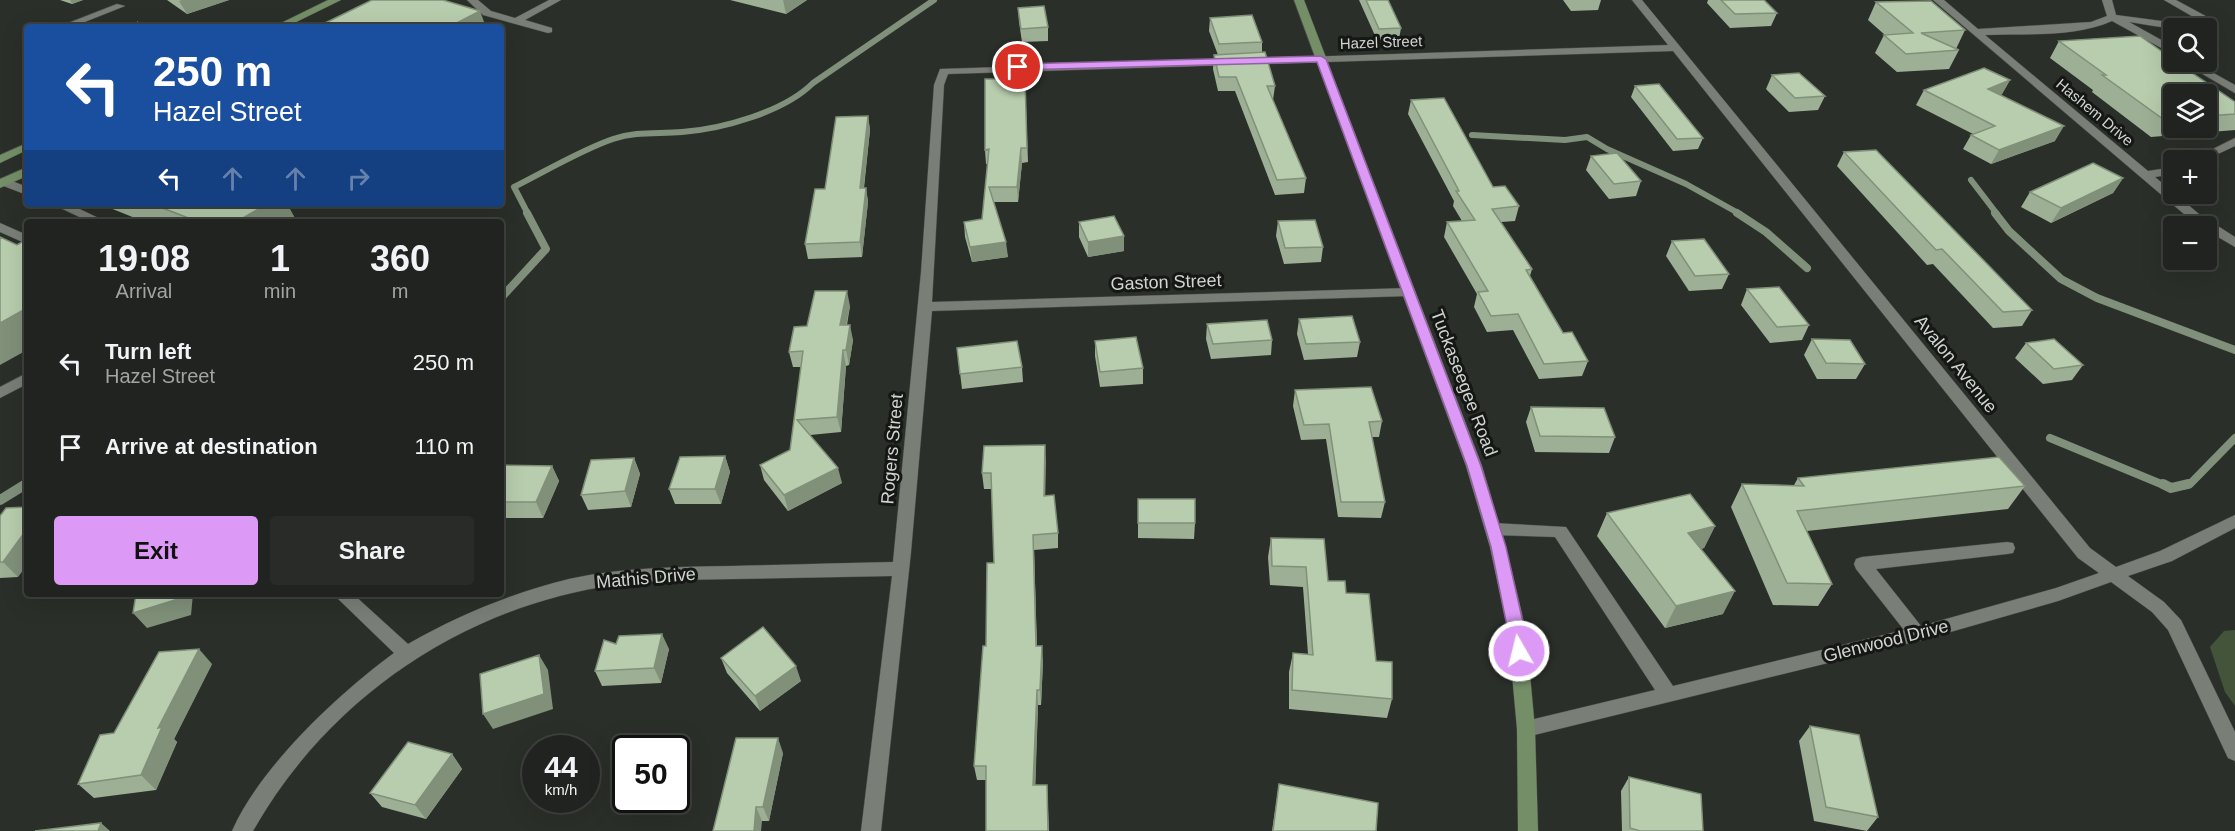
<!DOCTYPE html>
<meta charset="utf-8">
<style>
:root{--surface:#20231f;--page:#282b28;--text:#f1f3f6;--muted:#a2a4a4;--line:#3d403d;--accent:#dc99f5}
body{margin:0;font-family:Arial,sans-serif;background:var(--page);color:var(--text);height:100vh;display:flex;flex-direction:column;font-size:22px;white-space:nowrap}
*{box-sizing:border-box;margin:0}
p{font-size:20px;color:var(--muted)}
.icon{flex:none;width:33px;height:33px;fill:none;stroke:currentColor;stroke-width:2;stroke-linecap:round;stroke-linejoin:round}
.map{position:relative;flex:1;overflow:hidden}
.sheet{position:absolute;left:24px;top:219px;width:480px;height:378px;display:flex;flex-direction:column;background:var(--surface);border-radius:6px;box-shadow:0 6px 24px #0002,0 0 0 2px var(--line)}
.sheet>*{flex:none}
.top-card{position:absolute;left:24px;top:24px;width:480px;height:183px;border-radius:6px;box-shadow:0 6px 24px #0002,0 0 0 2px var(--line);background:#1a4fa0;color:#fff;overflow:hidden}
.fabs{position:absolute;left:2163px;top:18px;display:grid;gap:12px}
.fabs a{display:grid;place-items:center;width:54px;height:54px;border-radius:6px;background:var(--surface);box-shadow:0 6px 24px #0002,0 0 0 2px var(--line);font-size:30px}
.speed{position:absolute;left:522px;top:735px;display:flex;gap:12px;font-size:30px;font-weight:700;text-align:center}
.speed>*{display:grid;place-content:center;width:78px;height:78px;border-radius:50%;background:var(--surface);box-shadow:0 6px 24px #0002,0 0 0 2px var(--line);line-height:1}
.speed small{font-size:15px;font-weight:400}
.speed .limit{border:3px solid #111;border-radius:9px;background:#fff;color:#111}
.pin{position:absolute;display:grid;place-items:center;width:51px;height:51px;color:#fff;margin:-26px;border:3px solid #fff;border-radius:50%;box-shadow:0 2px 6px #0007}
.me{position:absolute;width:66px;margin:-33px;rotate:352deg;stroke-linejoin:round;filter:drop-shadow(0 0 4px #0008)}
.turn{display:flex;align-items:center;gap:21px;height:126px;padding:0 30px;font-size:27px}
.turn .icon{width:78px;height:78px;stroke-width:2.5}
.turn b{display:block;font-size:42px;line-height:51px}
.lanes{display:flex;align-items:center;height:57px;padding:0 30px;background:#0003;justify-content:center;gap:30px;direction:ltr}
.lanes .off{opacity:.35}
.eta{display:flex;justify-content:space-evenly;align-items:center;height:102px;text-align:center}
.eta b{font-size:36px;font-weight:700;line-height:42px}
.action{display:flex;gap:12px;margin-top:auto;padding:12px 30px}
.action a{flex:1;height:69px;border-radius:6px;background:var(--accent);color:#111;font-size:24px;font-weight:700;line-height:69px;text-align:center}
.action a+a{background:var(--page);color:var(--text)}
ul{padding:0;list-style:none}
li{display:flex;align-items:center;gap:18px;height:84px;padding:0 30px}
li div{flex:1}
li b{display:block;font-size:22px}
li em{font-style:normal}
.map>svg:first-child{display:block}
</style>
<div class="map">
<svg width="2235" height="831" viewBox="0 0 2235 831">
<rect width="100%" height="100%" fill="#2b2f29"/>
<path fill="#43543b" d="M2235 630V706L2225 692 2210 647 2224 631Z"/>
<g fill="none" stroke-linecap="round" stroke-linejoin="round">
<path stroke="#81907b" stroke-width="6" d="M1472 135 1565 140 1587 137 1607 149 1686 184 1740 214
M1971 180 1997 214
M528 214 514 187C544 172 583 149 613 139 636 131 658 134 682 132 722 129 784 112 813 83L934 0"/>
<path stroke="#81907b" stroke-width="8" d="M1737 213 1766 232 1807 268
M1995 213 2009 231 2061 279 2097 298 2235 350
M501 298 546 249 527 213
M2050 438 2166 486
M24 486 27 484
M2181 486 2190 484 2235 438"/>
<path stroke="#81907b" stroke-width="10" d="M2163 484 2171 488 2188 484
M0 500 26 484"/>
<defs>
<path id="minor" d="M467 0H478L491 11 515 18 549 0H561L525 20 552 28V32L548 33 483 15Z
M1632 0H1642L2090 548 2116 567 2160 551 2235 515V528L2172 561 2128 576 2164 602 2181 620 2235 732V761L2228 758 2168 630 2152 612 2111 582 2058 601 1926 639 1526 737 1519 735 1517 729 1519 723 1526 721 1655 690 1555 537 1493 535 1487 533 1485 529 1487 525 1493 523 1566 527 1673 686 1904 630 1856 569 1854 564 1856 559 1862 557 2007 542 2013 543 2015 548 2013 553 2007 554 1876 569 1921 626 2056 588 2099 573 2078 558 1673 51 948 74 944 85 932 302 1409 288 1416 292 1409 296 932 311 911 552 881 831H861L892 576C839 577 786 578 733 579 694 580 654 579 615 585 464 606 328 698 253 831H232C260 767 338 694 394 653L333 594H353L408 644C459 615 512 593 569 579 623 567 678 567 733 566 786 565 840 563 893 562L921 272 934 85 940 69 1668 45Z
M1933 0H1944L1978 29 2091 22 2107 16 2102 0H2112L2116 15 2192 25 2202 22 2164 0H2176L2213 20V26C2185 33 2156 26 2129 22L2174 47V55L2112 21C2073 38 2026 33 1985 35L2148 171 2174 167V174L2155 177 2199 214 2235 237V247L2206 230V226H2201L2191 220Z
M117 4 125 6 72 27H58Z
M2182 62H2194L2235 85V93Z
M2235 138V146L2205 160H2191Z
M5 178 27 187V195L1 185V179Z
M52 204H69L107 222H90Z
M0 223 27 235V244L0 232Z
M27 373V384L0 398V387Z"/>
<path id="major" d="M328 0H341L286 27H273Z
M1294 0H1304L1482 466 1506 547 1526 631 1535 729 1538 831H1518L1517 729 1508 631 1490 547 1466 466Z
M27 143V150L0 163V155Z
M27 167V176L0 188V179Z"/>
</defs>
<use href="#minor" stroke="#484c46" stroke-width="1"/>
<use href="#major" stroke="#484c46" stroke-width="1"/>
<path stroke="#666a65" stroke-width="3" stroke-dasharray="1 3" stroke-linecap="butt" d="M122 27 139 22"/>
<use href="#minor" fill="#797e77" fill-rule="evenodd"/>
<use href="#major" fill="#748f68" fill-rule="evenodd"/>
</g>
<path fill="#9db095" fill-rule="evenodd" d="M60 0H83L72 4Z
M167 0H229L187 14Z
M730 0H807L786 14Z
M1359 0H1388L1401 28 1399 39 1377 40Z
M1563 0H1601L1598 10 1571 11Z
M1708 0H1764L1777 13 1771 26 1730 28 1707 3Z
M1876 2 1965 30 1956 49 1959 50 1949 69 1897 72 1875 53 1884 35H1885L1868 20Z
M1018 8 1048 27V41L1022 42 1019 22Z
M1210 18 1262 42V52L1275 86 1273 100 1306 178 1304 193 1275 195 1235 91H1218L1213 69 1214 55H1218L1209 31Z
M2059 41 2235 102V130L2151 137 2092 92 2093 90 2050 58ZM2174 94H2206V128H2174Z
M1772 75 1825 96 1818 110 1789 112 1766 89Z
M1025 79 1028 162 1022 163 1018 202H994L1008 257 972 262 965 237 964 222 982 219 988 164H986L985 150Z
M2010 80 2002 94 2001 95 2055 141 1991 164 1963 149 1971 135 1973 134 1916 105 1924 90Z
M1635 86 1703 138 1698 149 1673 151 1631 97Z
M1411 100 1493 187 1519 206 1515 221 1501 222 1532 269 1530 276 1563 333 1588 361 1582 376 1539 379 1513 330 1487 332 1474 307 1477 294 1444 237 1447 222 1462 221 1453 206 1454 201 1408 114Z
M868 116 870 130 864 188H866L868 202 862 257 808 259 805 244 825 189Z
M1844 152 2032 310 2022 326 1993 328 1933 264 1927 265 1837 166Z
M1591 156 1641 181 1636 196 1609 199 1586 170Z
M2123 178 2113 193 2051 223 2021 207 2030 192Z
M100 204H287L297 222H145Z
M1278 221 1323 247 1321 262 1284 264 1276 236Z
M1079 222 1124 236V251L1088 257 1079 237Z
M1672 241 1729 274 1722 289 1689 291 1666 256Z
M1747 289 1809 325 1802 340 1770 343 1741 305Z
M850 306 847 325 853 340 849 365 846 366 841 432 810 435 842 483 788 511 764 480 760 465 790 450 801 367H793L789 352 807 326Z
M1299 319 1360 342 1357 357 1304 360 1297 334Z
M1207 324 1272 340 1271 355 1211 359 1206 339Z
M1812 339 1865 364 1856 379H1817L1804 355Z
M1095 341 1143 368V384L1100 387 1095 356Z
M2026 343 2083 365 2072 380 2043 384 2015 358Z
M957 348 1022 367 1023 382 962 389Z
M1295 390 1382 421 1379 437H1372L1385 502 1381 518 1338 517 1326 439 1301 440 1293 406Z
M1531 407 1615 437 1609 453 1535 452 1526 422Z
M1045 445V496L1058 533V548L1034 550 1037 646 1043 661 1041 705H1038L1035 785H1047L1049 831H986V780H977L974 766 994 563 992 489H984L982 473Z
M725 456 730 472 721 504H675L669 489Z
M634 458 640 474 631 507 588 510 581 495Z
M501 465 552 466 559 481 543 518H501Z
M1798 478 2025 486 2008 509 1807 531 1832 584 1818 606 1773 605 1731 507 1742 484 1794 485Z
M1138 499 1195 523 1194 539 1138 538Z
M1607 513 1715 526 1704 548 1701 549 1723 614 1665 628 1597 536Z
M0 516 18 577 0 578Z
M1271 538 1328 581 1346 593 1392 699 1387 718 1289 709V672L1293 653 1308 654 1303 587 1270 585 1268 557Z
M616 644 669 649 661 683 602 686 595 671Z
M721 658 801 681 760 711 727 673Z
M212 664 174 739 177 742 156 790 94 798 78 784 114 733Z
M1810 726 1878 817 1867 831 1814 821 1799 741Z
M783 753 769 821H762L713 831Z
M452 754 462 769 426 819 382 807 370 793Z
M1629 777 1703 831H1622L1621 791Z
M1279 784 1376 831H1272Z"/>
<path fill="#809079" d="M70 0H83L72 4Z
M182 0H229L187 14 179 1Z
M783 0H807L786 14Z
M480 11 486 27H449Z
M2010 80 2002 94 1981 103 1988 89Z
M868 116 870 130 862 203 860 188Z
M2064 126 2055 141 1991 164 1999 150Z
M1021 148 1022 163 1018 202 1017 187Z
M2123 178 2113 193 2051 223 2061 208Z
M866 188 868 202 862 257 860 242Z
M267 204H287L297 222H236Z
M1124 236V251L1088 257V242Z
M1006 242 1008 257 972 262 970 247Z
M847 291 850 306 843 340 840 325Z
M27 308V350L0 365V323Z
M850 325 853 340 849 365 846 350Z
M843 350 846 366 841 432 837 417Z
M1045 445 1046 461 1045 512 1044 496Z
M725 456 730 472 721 504 715 489Z
M634 458 640 474 631 507 625 491Z
M552 466 559 481 543 518 536 502Z
M838 468 842 483 788 511 784 495Z
M1715 526 1704 548 1677 555 1688 533Z
M27 529V565L18 577 3 562Z
M1033 535 1034 550 1037 661 1036 646Z
M1735 591 1723 614 1665 628 1676 606Z
M178 594H193L191 615 147 628 133 613Z
M662 634 669 649 661 683 654 668Z
M1042 646 1043 661 1041 705 1040 690Z
M199 649 212 664 174 739 177 742 156 790 141 775 158 728Z
M539 655 548 670 553 709 493 729 483 714Z
M796 666 801 681 760 711 755 696Z
M1037 690 1038 705 1035 800 1033 785Z
M778 738 783 753 769 821 763 807Z
M452 754 462 769 426 819 415 805Z
M756 807 762 821 761 831H754Z
M101 823 110 831H98Z"/>
<path fill="#b7cdad" stroke="#809079" stroke-width="1.5" d="M372 0H443L480 11 449 27H317Z
M1366 0H1388L1401 28 1379 29Z
M1721 0H1764L1777 13 1735 14Z
M1931 1 1965 30 1921 33 1959 50 1906 54 1884 35 1913 33 1876 2Z
M1044 6 1048 27 1021 29 1018 8Z
M1252 15 1262 42 1219 44 1210 18Z
M2140 36 2174 60V62H2176L2235 102V114L2206 116V94H2174V119H2163L2102 75H2106L2059 41Z
M1265 52 1275 86H1267L1306 178 1277 180 1236 77H1219L1214 55Z
M1984 68 2010 80 1988 89 2064 126 1999 150 1971 135 1995 126 1924 90Z
M1799 73 1825 96 1795 98 1772 75Z
M985 79H1025L1027 148H1021L1017 187H989L1006 242 970 247 964 222 982 219 989 149 985 150Z
M1659 84 1703 138 1677 139 1635 86Z
M1444 98 1493 187 1505 186 1519 206 1492 209 1532 269 1526 270 1563 333 1572 332 1588 361 1544 364 1518 314 1491 316 1478 292 1488 291 1447 222 1475 220 1456 191H1459L1411 100Z
M868 116 860 188H866L860 242 805 244 815 189H825L836 117Z
M1876 150 2032 310 2003 312 1942 249 1936 250 1844 152Z
M1617 153 1641 181 1614 184 1591 156Z
M2093 163 2123 178 2061 208 2030 192Z
M152 204H267L236 222H199Z
M1114 216 1124 236 1088 242 1079 222Z
M1315 220 1323 247 1285 248 1278 221Z
M0 237 17 245 27 239V308L0 323Z
M1704 239 1729 274 1695 276 1672 241Z
M1779 287 1809 325 1777 327 1747 289Z
M815 291H847L840 325H850L846 350H843L837 417 797 420 838 468 784 495 760 465 790 450 803 351 789 352 794 327 807 326Z
M1352 316 1360 342 1306 344 1299 319Z
M1267 320 1272 340 1213 344 1207 324Z
M1136 337 1143 368 1100 372 1095 341Z
M1812 339 1850 340 1865 364 1826 363Z
M2054 339 2083 365 2054 369 2026 343Z
M1017 341 1022 367 960 374 957 348Z
M1371 387 1382 421 1369 422 1385 502H1341L1329 424 1304 425 1295 390Z
M1531 407 1604 408 1615 437 1540 436Z
M1045 445 1044 496 1054 495 1058 533 1033 535 1036 646H1042L1040 690H1037L1033 785H1047L1048 831H986V766H974L983 646H986L987 563H994L991 473H982L984 446Z
M725 456 715 489H669L680 457Z
M1999 457 2025 486 1797 511 1832 584 1787 583 1742 484 1804 486 1798 478Z
M634 458 625 491 581 495 591 460Z
M501 465 552 466 536 502H501Z
M1690 494 1715 526 1688 533 1735 591 1676 606 1607 513Z
M1138 499H1195V523H1138Z
M27 507V529L3 562H0V516L6 508Z
M1271 538 1324 539 1328 581H1345L1346 593 1369 594 1376 661 1392 662V699L1292 690 1293 653 1313 655 1306 567 1272 566Z
M136 594H178V599L133 613Z
M763 627 796 666 755 696 721 658Z
M662 634 654 668 595 671 604 640 616 644 619 636Z
M199 649 158 728 162 727 141 775 78 784 100 735 114 733 159 652Z
M539 655 544 694 483 714 480 674Z
M1810 726 1859 735 1878 817 1826 807Z
M736 738H778L763 807H756L754 831H713Z
M408 742 452 754 415 805 370 793Z
M1629 777 1701 794 1703 831H1640L1630 828Z
M1279 784 1378 803 1376 831H1273Z
M101 823 98 831H35Z"/>
<path fill="#dc99f5" stroke="#8f639f" stroke-width="1.5" d="M1321 56 1326 59 1481 466 1506 547 1525 631 1527 651 1524 656 1519 658 1513 656 1491 547 1467 466 1317 62 1018 70 1013 67 1018 64Z"/>
<g text-anchor="middle" dominant-baseline="central" stroke-width="6" stroke-linejoin="round" paint-order="stroke">
<g font-size="15" fill="#d1d5d0" stroke="#151714">
<text transform="translate(1381 42) rotate(-2)">Hazel Street</text>
<text transform="translate(2095 112) rotate(40)">Hashem Drive</text>
</g>
<g font-size="18" fill="#d1d5d0" stroke="#151714">
<text transform="translate(1166 282) rotate(-2)">Gaston Street</text>
<text transform="translate(1956 364) rotate(51)">Avalon Avenue</text>
<text transform="translate(1464 383) rotate(69)">Tuckaseegee Road</text>
<text transform="translate(892 449) rotate(-85)">Rogers Street</text>
<text transform="translate(646 578) rotate(-5)">Mathis Drive</text>
<text transform="translate(1886 641) rotate(-14)">Glenwood Drive</text>
</g>
</g>
</svg>
<div class="fabs">
<a><svg class="icon" aria-label="search" viewBox="0 0 24 24"><circle cx="10" cy="10" r="6"/><path d="M15 15l6 6"/></svg></a>
<a><svg class="icon" aria-label="layers" viewBox="0 0 24 24"><path d="M12 4l9 5-9 5-9-5zM3 14l9 5 9-5"/></svg></a>
<a>+</a>
<a>−</a>
</div>
<div class="speed"><div>44<small>km/h</small></div><div class="limit">50</div></div>
<div class="pin" style="left:1018px;top:67px;background:#d93025"><svg class="icon" aria-label="arrive" viewBox="0 0 24 24"><path d="M6 21V4h12l-3 4 3 4H6"/></svg></div>
<svg class="me" style="left:1519px;top:651px" viewBox="-20 -20 40 40"><circle r="17" fill="#dc99f5" stroke="#fff" stroke-width="3"/><path d="M0-11L8 9 0 5-8 9z" fill="#fff"/></svg>
<div class="top-card">
<div class="turn"><svg class="icon" aria-label="left" viewBox="0 0 24 24"><path d="M17 20v-9H6M10 6l-5 5 5 5"/></svg><div><b>250 m</b>Hazel Street</div></div>
<div class="lanes"><svg class="icon" aria-label="left" viewBox="0 0 24 24"><path d="M17 20v-9H6M10 6l-5 5 5 5"/></svg><svg class="icon off" aria-label="ahead" viewBox="0 0 24 24"><path d="M12 20V5M6 11l6-6 6 6"/></svg><svg class="icon off" aria-label="ahead" viewBox="0 0 24 24"><path d="M12 20V5M6 11l6-6 6 6"/></svg><svg class="icon off" aria-label="right" viewBox="0 0 24 24"><path d="M7 20v-9h11M14 6l5 5-5 5"/></svg></div>
</div>
<section class="sheet">
<div class="eta">
<div><b>19:08</b><p>Arrival</p></div>
<div><b>1</b><p>min</p></div>
<div><b>360</b><p>m</p></div>
</div>
<ul>
<li><svg class="icon" aria-label="left" viewBox="0 0 24 24"><path d="M17 20v-9H6M10 6l-5 5 5 5"/></svg><div><b>Turn left</b><p>Hazel Street</p></div><em>250 m</em></li>
<li><svg class="icon" aria-label="arrive" viewBox="0 0 24 24"><path d="M6 21V4h12l-3 4 3 4H6"/></svg><div><b>Arrive at destination</b></div><em>110 m</em></li>
</ul>
<div class="action"><a>Exit</a><a>Share</a></div>
</section>
</div>
